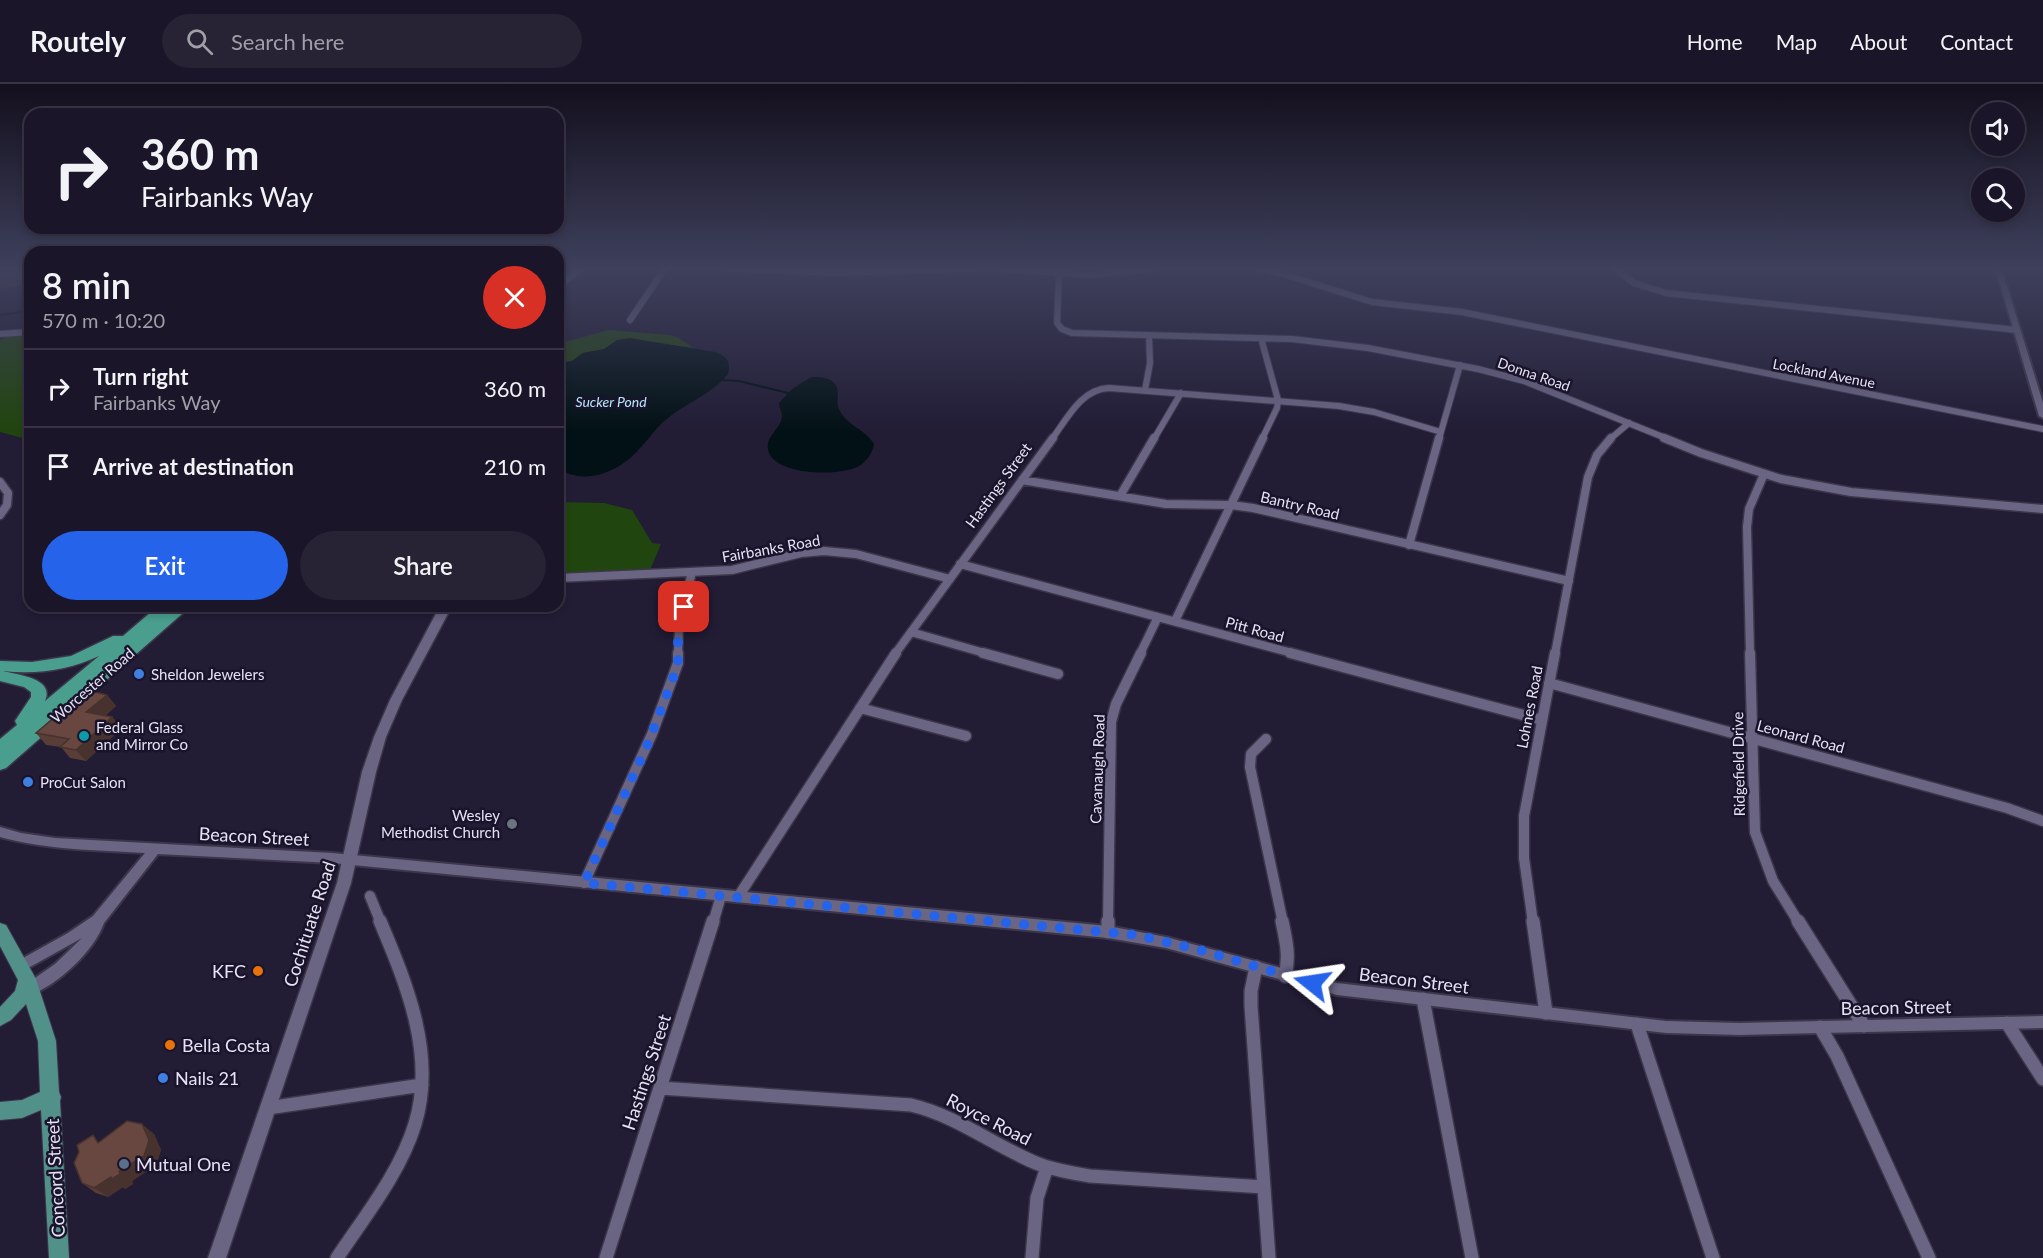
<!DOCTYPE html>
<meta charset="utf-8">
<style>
:root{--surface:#1a1528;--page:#272234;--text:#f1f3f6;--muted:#9f9fa8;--line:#383445;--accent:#2563eb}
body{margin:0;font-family:Lato,sans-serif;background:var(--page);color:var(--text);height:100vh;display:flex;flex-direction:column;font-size:22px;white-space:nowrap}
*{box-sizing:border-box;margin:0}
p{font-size:20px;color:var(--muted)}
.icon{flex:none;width:33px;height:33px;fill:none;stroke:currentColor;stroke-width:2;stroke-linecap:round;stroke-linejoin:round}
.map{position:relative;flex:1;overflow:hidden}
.sheet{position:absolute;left:24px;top:162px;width:540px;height:366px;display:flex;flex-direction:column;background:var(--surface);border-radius:18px;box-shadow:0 3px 9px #0003,0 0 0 2px var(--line)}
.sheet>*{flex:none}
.banner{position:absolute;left:24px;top:24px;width:540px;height:126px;border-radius:18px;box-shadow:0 3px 9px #0003,0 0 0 2px var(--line);background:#1a1528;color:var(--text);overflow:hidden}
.buttons{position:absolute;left:1971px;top:18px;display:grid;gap:12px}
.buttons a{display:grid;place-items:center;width:54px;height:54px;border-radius:50%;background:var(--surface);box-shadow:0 3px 9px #0003,0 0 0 2px var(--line);font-size:30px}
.pin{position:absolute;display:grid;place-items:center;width:51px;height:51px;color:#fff;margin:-26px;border-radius:12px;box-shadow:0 3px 9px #0006}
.me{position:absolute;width:66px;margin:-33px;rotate:285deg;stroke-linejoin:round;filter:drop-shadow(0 0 4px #0008)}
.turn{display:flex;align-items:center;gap:21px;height:126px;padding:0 18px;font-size:27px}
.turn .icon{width:78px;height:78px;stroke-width:2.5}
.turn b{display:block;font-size:42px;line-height:51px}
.round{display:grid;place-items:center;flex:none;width:63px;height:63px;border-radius:32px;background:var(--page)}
.headline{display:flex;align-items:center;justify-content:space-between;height:102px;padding:0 18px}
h1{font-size:36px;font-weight:600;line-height:45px}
.primary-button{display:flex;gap:12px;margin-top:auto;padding:12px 18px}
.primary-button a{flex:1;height:69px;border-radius:36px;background:var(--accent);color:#fff;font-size:24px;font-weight:600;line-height:69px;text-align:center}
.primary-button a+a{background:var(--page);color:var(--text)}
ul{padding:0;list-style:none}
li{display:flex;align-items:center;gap:18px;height:78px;padding:0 18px;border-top:2px solid var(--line)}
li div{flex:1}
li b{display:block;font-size:22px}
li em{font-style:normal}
header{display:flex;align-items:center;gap:36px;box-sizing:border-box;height:84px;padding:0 30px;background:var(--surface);border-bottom:2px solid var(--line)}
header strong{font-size:28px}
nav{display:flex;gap:33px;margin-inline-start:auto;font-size:21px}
.search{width:420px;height:54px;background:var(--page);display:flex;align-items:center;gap:15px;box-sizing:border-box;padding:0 21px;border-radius:33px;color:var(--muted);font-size:22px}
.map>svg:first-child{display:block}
</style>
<header>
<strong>Routely</strong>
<div class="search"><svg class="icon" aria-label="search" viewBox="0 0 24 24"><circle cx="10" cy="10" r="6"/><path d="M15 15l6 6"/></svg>Search here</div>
<nav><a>Home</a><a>Map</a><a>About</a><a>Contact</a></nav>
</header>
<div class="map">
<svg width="2043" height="1174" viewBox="0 0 2043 1174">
<rect width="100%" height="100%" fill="#221c35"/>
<path fill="#21450e" d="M609 246 669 251 677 253 694 264 622 255 604 265 583 269 572 277 558 279V264L565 258Z
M8 252H30V356L0 348V256Z
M558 418 604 419 632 426 652 459 661 460 650 486 558 490Z"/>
<path fill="#021115" d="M630 254 715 268C727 272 731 278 728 290 712 310 688 318 668 334 657 342 650 354 640 364 621 387 585 403 558 384V303L561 298 558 294V279L572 277 583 269 604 265 617 256Z
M811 293C819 293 829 293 834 299 842 307 834 318 840 327 848 342 866 346 874 360 872 369 869 374 862 380 846 393 782 392 770 371 761 354 782 345 782 332 782 328 779 324 779 319L792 305Z"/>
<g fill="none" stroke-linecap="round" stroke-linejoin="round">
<path stroke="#021115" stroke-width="2" d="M0 231 30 227
M723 296 739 297 788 309"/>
<defs>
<path id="minor-far3" d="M696 183 836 189 988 184 1092 191 1169 183
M1248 183 1280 189 1372 218 1462 228 2043 345
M1613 183 1634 199 1666 209 2017 246
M1059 190 1057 239 1062 245 1072 249 1292 255 1368 264 1478 285 1524 297 1668 355
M630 236 666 183
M0 250 30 248
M1261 254 1278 316 1277 324 1262 355
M1145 306 1150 279 1149 252
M1052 355C1067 335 1081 305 1109 304L1339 322 1374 328 1441 348
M1154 355 1181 309
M1439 355 1460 281
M1610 355 1629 339"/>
<path id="minor-far2" d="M1664 354 1701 369 1781 395 1851 408 2043 425
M1022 396 1166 420 1231 421 1253 424 1569 497
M0 398 8 409 7 421 0 431
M1120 412 1154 354
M1409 461 1439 354
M960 480 1296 570
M558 494 732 486 801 469 824 467 856 470 950 495
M1175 537 1263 354
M911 548 988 570
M678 570 679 541 692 488
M895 570 1053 354
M1140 570 1158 533
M1555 570 1588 393 1597 371 1611 354
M1750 570 1747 443 1749 425 1764 390"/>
<path id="minor-far1" d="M983 569 1058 590
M1290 569 1542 636
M1750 569 1755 748 1773 797 1799 839
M1549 599 2007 724 2043 737
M860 624 966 652
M1266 655 1251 670 1250 683 1283 839
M584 799 652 650 678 579V569
M370 812 381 839
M738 813 896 569
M713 839 721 812
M1108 839 1111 638 1116 620 1141 569
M1533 839 1524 774V732L1555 569"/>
<path id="minor" d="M1282 837C1286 856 1290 873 1285 892
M1533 837 1546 929
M1798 837 1864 942
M1108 848V837
M1256 883 1251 907V922L1269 1174
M1423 915 1472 1174
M2007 939 2043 995
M1637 940 1713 1174
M1820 943 1837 972 1929 1174
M660 1004 911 1021C957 1032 993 1061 1036 1079 1053 1086 1072 1089 1090 1092L1264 1103
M268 1024 422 1001
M337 1174C365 1132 400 1089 415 1040 436 971 407 901 380 837
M606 1174 713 837
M1032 1174 1037 1114 1047 1083"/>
<path id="tertiary" d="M1995 183H2001L2043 319V334L2039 332Z
M0 743 21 749 55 754 332 769 1108 842 1166 853 1337 899 1666 937 1740 939 2043 932V944L1740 951 1666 949 1337 911 1166 864 1108 854 332 779 158 770 104 839C94 867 58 901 30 911L25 909 23 905 25 901 55 880 82 854 21 888 16 886 14 882 16 878 68 849 93 832 145 769C96 766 47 766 0 753Z"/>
<path id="secondary" d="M440 522H452L402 616 386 653 376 688 351 799 226 1174H208L337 799 362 688 374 653 390 616Z"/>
<path id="primary" d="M0 839 6 841 36 895 56 957 59 1008 61 1013 60 1017 69 1174H49L41 1026 22 1034 0 1036V1018L22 1016 40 1008 38 957 26 920 11 936 0 942V923L15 907 18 896 0 862Z"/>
<path id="trunk" d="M577 183H588L558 206V198Z
M158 522H174L173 524 191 522 6 684 0 686V655L17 641 15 637 31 613V608L24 603 0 597V577L32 578 71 572 113 552H123ZM99 572 45 617C55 594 18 591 3 587 36 591 69 586 99 572Z"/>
</defs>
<use href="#minor-far3" stroke="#3c364b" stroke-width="8"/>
<use href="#minor-far2" stroke="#3c364b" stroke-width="11"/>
<use href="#minor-far1" stroke="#3c364b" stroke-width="13"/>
<use href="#minor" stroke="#3c364b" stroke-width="16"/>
<use href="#tertiary" stroke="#3c364b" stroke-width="4"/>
<use href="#secondary" stroke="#3c364b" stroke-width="3"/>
<use href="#primary" stroke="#3c364b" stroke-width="2"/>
<use href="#trunk" stroke="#3c364b" stroke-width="3"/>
<use href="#minor-far3" stroke="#6a6582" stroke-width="6"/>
<use href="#minor-far2" stroke="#6a6582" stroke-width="8"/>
<use href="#minor-far1" stroke="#6a6582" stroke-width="10"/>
<use href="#minor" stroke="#6a6582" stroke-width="13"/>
<use href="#tertiary" fill="#6a6582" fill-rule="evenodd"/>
<use href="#secondary" fill="#6a6582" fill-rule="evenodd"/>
<use href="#primary" fill="#52908a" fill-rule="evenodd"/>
<use href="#trunk" fill="#4a9e8d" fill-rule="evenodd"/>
</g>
<path fill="#593d37" d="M0 183H30V203L28 200 23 201Z
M107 611 116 622 105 632 112 633 122 644 86 677 70 674 61 663 46 661 36 649 88 614Z
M154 1050 161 1066 156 1081 132 1097 133 1100 125 1105 123 1103 108 1113 96 1109 82 1099 100 1057Z"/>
<path fill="#48322d" d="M16 190 23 201 0 205V193Z
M30 191V203L23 192Z
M107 611 116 622 96 640 86 628Z
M112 633 122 644 86 677 76 666Z
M142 1040 154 1050 161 1066 156 1081 132 1097 133 1100 125 1105 123 1103 108 1113 94 1104 119 1087Z"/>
<path fill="#674740" stroke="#48322d" stroke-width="1.5" d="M0 183H30V191L23 192 22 189 16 190 0 193Z
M95 608 107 611 86 628 112 633 76 666 60 663 69 655 36 649 56 632 71 626 85 614H88Z
M127 1037 142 1040 149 1056 144 1072 119 1087 120 1090 112 1095 111 1093 94 1104 82 1099 74 1079 79 1068 77 1061 93 1051 98 1059Z"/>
<linearGradient id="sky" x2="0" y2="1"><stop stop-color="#130f1d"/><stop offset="0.53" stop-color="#3e405c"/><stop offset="1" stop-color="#3e405c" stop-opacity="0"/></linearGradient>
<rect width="2043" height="348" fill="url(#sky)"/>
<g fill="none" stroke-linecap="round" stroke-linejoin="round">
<path stroke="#2563eb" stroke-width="10" stroke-dasharray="0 18" d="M684 523 678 551V579L672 597 647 662 584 799 1136 851 1200 866 1312 899"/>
</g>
<g fill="#3f7fe0" stroke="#19132b" stroke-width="2">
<circle cx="139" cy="590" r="6"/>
<circle cx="28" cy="698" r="6"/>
<circle cx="163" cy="994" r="6"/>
</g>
<circle fill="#0f9aa8" stroke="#19132b" stroke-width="2" cx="84" cy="652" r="6"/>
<circle fill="#6b7280" stroke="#19132b" stroke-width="2" cx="512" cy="740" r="6"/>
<g fill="#e8710a" stroke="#19132b" stroke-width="2">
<circle cx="258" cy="887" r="6"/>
<circle cx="170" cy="961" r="6"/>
</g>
<circle fill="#5c6f8a" stroke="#19132b" stroke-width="2" cx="124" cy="1080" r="6"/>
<g text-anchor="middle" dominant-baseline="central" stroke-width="5" stroke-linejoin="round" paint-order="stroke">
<g font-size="14" fill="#e5e2f3" stroke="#19132b">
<text transform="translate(1824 289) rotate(11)">Lockland Avenue</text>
<text transform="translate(1534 290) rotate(19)">Donna Road</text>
</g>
<g font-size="14" font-style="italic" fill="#b2eaf9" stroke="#19132b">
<text x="611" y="317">Sucker Pond</text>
</g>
<g font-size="15" fill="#e5e2f3" stroke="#19132b">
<text transform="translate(998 401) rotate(-54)">Hastings Street</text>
<text transform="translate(1300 421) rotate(13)">Bantry Road</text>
<text transform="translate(771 464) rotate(-10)">Fairbanks Road</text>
<text transform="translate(1255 545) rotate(15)">Pitt Road</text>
<text transform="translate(92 601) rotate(-41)">Worcester Road</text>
<text transform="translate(1529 623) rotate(-79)">Lohnes Road</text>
<text transform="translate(1801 652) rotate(15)">Leonard Road</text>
<text transform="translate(1738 680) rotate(-91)">Ridgefield Drive</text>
<text transform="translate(1097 685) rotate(-88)">Cavanaugh Road</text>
</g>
<g font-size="15" fill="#e5e2f3" stroke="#19132b" text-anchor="start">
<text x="151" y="590">Sheldon Jewelers</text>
<text x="96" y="643">Federal Glass<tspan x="96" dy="17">and Mirror Co</tspan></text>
<text x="40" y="698">ProCut Salon</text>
<text x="500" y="731" text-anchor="end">Wesley<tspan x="500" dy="17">Methodist Church</tspan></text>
</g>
<g font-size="18" fill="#e5e2f3" stroke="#19132b">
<text transform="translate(254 752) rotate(3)">Beacon Street</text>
<text transform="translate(309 840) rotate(-72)">Cochituate Road</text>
<text transform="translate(1414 896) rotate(7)">Beacon Street</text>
<text transform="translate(1896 923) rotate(-1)">Beacon Street</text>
<text transform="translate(646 988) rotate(-72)">Hastings Street</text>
<text transform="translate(989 1035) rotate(27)">Royce Road</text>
<text transform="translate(55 1094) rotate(-93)">Concord Street</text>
</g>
<g font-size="18" fill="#e5e2f3" stroke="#19132b" text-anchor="start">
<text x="246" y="887" text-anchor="end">KFC</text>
<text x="182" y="961">Bella Costa</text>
<text x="175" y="994">Nails 21</text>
<text x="136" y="1080">Mutual One</text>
</g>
</g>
</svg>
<div class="buttons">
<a><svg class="icon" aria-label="sound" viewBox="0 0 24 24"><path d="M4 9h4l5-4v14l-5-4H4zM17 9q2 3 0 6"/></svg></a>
<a><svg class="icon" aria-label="search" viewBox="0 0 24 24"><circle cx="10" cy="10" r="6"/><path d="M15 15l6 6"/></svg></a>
</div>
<div class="pin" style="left:684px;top:523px;background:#d93025"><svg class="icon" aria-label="arrive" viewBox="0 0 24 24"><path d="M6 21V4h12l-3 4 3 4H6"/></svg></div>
<svg class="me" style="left:1312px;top:899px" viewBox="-20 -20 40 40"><path d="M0-17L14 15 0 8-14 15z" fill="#2563eb" stroke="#fff" stroke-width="4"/></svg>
<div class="banner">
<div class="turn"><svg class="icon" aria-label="right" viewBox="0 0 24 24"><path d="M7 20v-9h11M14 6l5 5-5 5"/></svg><div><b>360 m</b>Fairbanks Way</div></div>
</div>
<section class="sheet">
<div class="headline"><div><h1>8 min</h1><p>570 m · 10:20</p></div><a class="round" style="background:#d93025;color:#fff"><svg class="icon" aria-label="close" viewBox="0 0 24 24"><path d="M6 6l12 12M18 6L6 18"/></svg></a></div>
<ul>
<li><svg class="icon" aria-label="right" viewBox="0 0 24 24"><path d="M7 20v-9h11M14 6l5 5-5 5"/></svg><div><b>Turn right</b><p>Fairbanks Way</p></div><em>360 m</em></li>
<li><svg class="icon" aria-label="arrive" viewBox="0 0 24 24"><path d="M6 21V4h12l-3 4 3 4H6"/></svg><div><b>Arrive at destination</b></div><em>210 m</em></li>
</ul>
<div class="primary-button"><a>Exit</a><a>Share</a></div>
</section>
</div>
